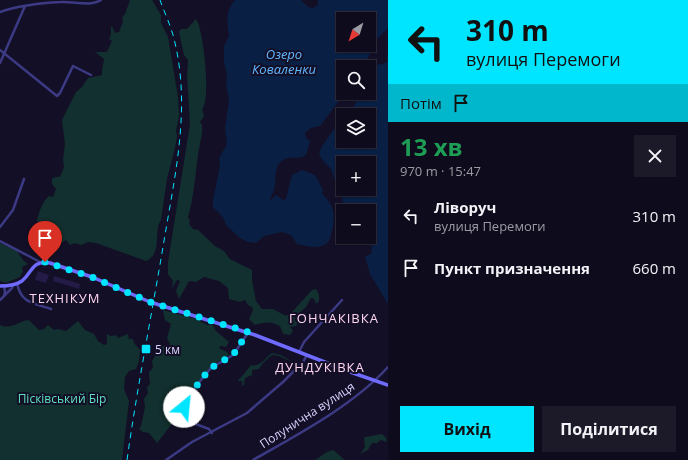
<!DOCTYPE html>
<html lang="uk">
<meta charset="utf-8">
<style>
:root{--surface:#0e0b1c;--page:#1c1929;--text:#f1f3f6;--muted:#9b9ba3;--line:#2e2b3b;--accent:#00e5ff}
body{margin:0;font-family:"Open Sans",sans-serif;background:var(--page);color:var(--text);height:100vh;display:flex;flex-direction:column;font-size:15px;white-space:nowrap}
*{box-sizing:border-box;margin:0}
p{font-size:13px;color:var(--muted)}
.icon{flex:none;width:22px;height:22px;fill:none;stroke:currentColor;stroke-width:2;stroke-linecap:round;stroke-linejoin:round}
.map{position:relative;flex:1;overflow:hidden}
.sheet{display:flex;flex-direction:column;background:var(--surface);width:300px}
.sheet>*{flex:none}
.hud{background:#00e5ff;color:#111;overflow:hidden}
.needle{width:26px;rotate:218deg}
.tools{position:absolute;left:336px;top:12px;display:grid;gap:8px}
.tools a{display:grid;place-items:center;width:40px;height:40px;border-radius:0px;background:var(--surface);box-shadow:0 1px 3px #0004,0 0 0 1px var(--line);font-size:20px}
.pin{position:absolute;display:grid;place-items:center;width:34px;height:34px;color:#fff;margin:-41px -17px;border-radius:50% 50% 50% 0;rotate:-45deg;box-shadow:0 0 4px #0007}
.pin .icon{rotate:45deg}
.me{position:absolute;width:44px;margin:-22px;rotate:28deg;stroke-linejoin:round;filter:drop-shadow(0 0 3px #0008)}
.turn{display:flex;align-items:center;gap:14px;height:84px;padding:0 12px;font-size:18px}
.turn .icon{width:52px;height:52px;stroke-width:2.5}
.turn b{display:block;font-size:28px;line-height:34px}
.then{display:flex;align-items:center;height:38px;padding:0 12px;background:#0003;gap:8px;font-size:15px}
.round{display:grid;place-items:center;flex:none;width:42px;height:42px;border-radius:0px;background:var(--page)}
.head{display:flex;align-items:center;justify-content:space-between;height:68px;padding:0 12px}
h1{font-size:24px;font-weight:700;line-height:30px;color:#1e9e55}
.action{display:flex;gap:8px;margin-top:auto;padding:8px 12px}
.action a{flex:1;height:46px;border-radius:0px;background:var(--accent);color:#111;font-size:16px;font-weight:700;line-height:46px;text-align:center}
.action a+a{background:var(--page);color:var(--text)}
ul{padding:0;list-style:none}
li{display:flex;align-items:center;gap:12px;height:52px;padding:0 12px}
li div{flex:1}
li b{display:block;font-size:15px}
li em{font-style:normal}
main{display:flex;flex:1;min-height:0}
.map>svg:first-child{display:block}
</style>
<main>
<div class="map">
<svg width="388" height="460" viewBox="0 0 388 460">
<rect width="100%" height="100%" fill="#130f26"/>
<path fill="#12302f" d="M130 0H152L161 15V23L168 37 178 97 179 116 176 131 177 136 175 148 167 179 161 220C153 231 163 254 146 261L96 243 88 242 81 245 75 243 70 245 66 240 61 243 55 239 52 235 46 236 41 233 40 224 37 221C39 212 42 202 49 196L53 197 56 189 52 184V179L55 177H60L64 167 63 160 65 144 62 120 76 92 82 87 88 78 102 75V70L104 59 95 52H107L112 41 109 39 111 35V27L112 26 115 33 119 32 123 22 122 17 125 14Z
M196 19C204 30 211 101 202 109L204 116 200 122 202 125C203 136 199 145 198 155 195 176 194 197 188 217L190 221 189 224 193 229 198 230 215 246 224 251 230 259 252 270V280L256 301 262 309H273L286 316 292 312 312 290 316 289 319 295V301L316 304 314 299 311 298 306 307 295 317V321L298 322 296 326 290 327 293 331 290 335 283 334 280 326C270 321 265 322 255 325L249 319 253 310 252 307 248 305 245 300 240 302 229 299 228 288 219 281 204 277 196 282 189 281 179 299 176 291 180 281 177 280 172 288 173 281 168 274V262L190 124 187 75 188 60 184 55 179 32 181 29H187Z
M0 243 17 251 23 260 28 264 22 267 23 271 20 277 6 283 0 281Z
M163 310 196 319 207 325H213L216 331 229 342 226 347 220 346 219 348 227 352 229 355 218 362 193 388 184 406 187 416H178L157 443 149 433 143 432 139 429 141 426 145 407 144 399 148 393 147 387 150 384 149 372 153 368 152 361 155 356 156 347 158 345 167 347 170 344 167 338 171 324 165 320Z
M29 320 39 330 44 329 48 325 54 330 58 329 66 331 78 321 85 330 94 334 98 341 104 345 107 344V334L111 336 116 335 118 338 128 334 129 339H133L134 343 140 350 139 361 136 369 129 371 125 377 124 389 129 401 122 460H0V325C11 330 19 321 29 320Z
M272 353 281 355 294 363 279 356 272 355 263 363 259 369 252 370V375L245 378 244 385 242 386V381H239L238 380 243 375 251 365C259 368 265 358 272 353Z
M382 434 386 438 387 442 381 440 377 443H372L368 450 360 454 365 447 364 439 365 437Z
M333 450 345 460H315L327 452Z"/>
<path fill="#0a1f44" fill-rule="evenodd" d="M235 0H301L308 7 313 8 318 5V0H388V28L378 38 366 62 362 67H343V93H345L320 126 311 128 305 133 306 138 310 141 306 155C300 160 294 156 288 158 272 162 277 178 274 190 273 194 270 197 269 201L276 195 283 200 286 199 292 175 302 170 315 175 323 190 322 194C338 208 335 222 329 241 321 250 307 247 297 244L291 235 282 232 264 236 256 243 248 242 240 238 226 225 223 217 213 207V200L220 165 219 158 227 144 225 128 229 101 226 83 227 75 224 62V46L229 36C227 22 225 11 235 0ZM343 19H369V45H343Z
M388 48V304L370 274 365 257 372 253 371 245 364 242 349 244 343 237H369V211H347L342 199V190L335 180 331 169 323 161 319 154 322 146 343 117V141H369V115H345L354 106 360 93H369L370 73 375 65 383 64 387 62ZM343 163H369V189H343Z"/>
<path fill="#241b47" d="M38 271 49 275 46 283 35 280Z
M54 276 80 284 79 289 53 281Z
M72 292 85 297 83 303 70 299Z"/>
<g fill="none" stroke-linecap="round" stroke-linejoin="round">
<path stroke="#3d3a85" stroke-width="2.5" d="M0 12C20 5 41 3 61 2 74 1 90 7 101 0
M0 50 57 96 60 93 73 66 91 75
M0 63 25 6
M0 227 13 210 24 179
M0 241 40 262
M17 283C21 304 34 303 51 309
M4 296 5 292 4 286
M0 300 12 288 13 285
M299 352 304 342 342 300
M212 433 209 429 193 423 189 414 184 410 188 397 201 380 211 368 233 355 248 333
M166 460 192 442 247 413 283 382 303 362 307 355
M253 460C297 435 354 405 388 367"/>
<path stroke="#6f6bff" stroke-width="3.5" d="M0 286C7 286 16 285 22 281 33 272 31 260 50 263L92 277 150 302 255 335 353 373 388 385"/>
<path stroke="#00e5ff" stroke-width="1" stroke-dasharray="6 5" stroke-linecap="butt" d="M127 460C137 389 151 318 163 247 174 179 191 111 175 43 172 28 165 14 160 0"/>
</g>
<g fill="none" stroke-linecap="round" stroke-linejoin="round">
<path stroke="#00e5ff" stroke-width="7" stroke-dasharray="0 12.6" d="M45 262 92 277 150 302 248 332 233 355 214 366 205 375 188 397 184 407"/>
</g>
<rect fill="#00e5ff" stroke="#130f26" stroke-width="1.5" x="141" y="344" width="10" height="10" rx="2"/>
<g text-anchor="middle" dominant-baseline="central" stroke-width="4" stroke-linejoin="round" paint-order="stroke">
<g font-size="12" fill="#d9d4ff" stroke="#130f26" text-anchor="start">
<text x="155" y="349">5 км</text>
</g>
<g font-size="12" fill="#5fe0c0" stroke="#130f26">
<text x="62" y="398">Пісківський Бір</text>
</g>
<g font-size="12" fill="#d9d4ff" stroke="#130f26">
<text transform="translate(307 415) rotate(-33)">Полунична вулиця</text>
</g>
<g font-size="13" font-style="italic" fill="#62b6ff" stroke="#130f26">
<text x="284" y="54">Озеро<tspan x="284" dy="15">Коваленки</tspan></text>
</g>
<g font-size="13" letter-spacing="1" fill="#ffd6f0" stroke="#130f26">
<text x="65" y="298">ТЕХНІКУМ</text>
<text x="334" y="318">ГОНЧАКІВКА</text>
<text x="320" y="367">ДУНДУКІВКА</text>
</g>
</g>
</svg>
<div class="tools">
<a><svg class="needle" viewBox="-14 -14 28 28"><path d="M0-13l5 13h-10z" fill="#e53935"/><path d="M0 13l5-13h-10z" fill="#9b9ba3"/></svg></a>
<a><svg class="icon" aria-label="search" viewBox="0 0 24 24"><circle cx="10" cy="10" r="6"/><path d="M15 15l6 6"/></svg></a>
<a><svg class="icon" aria-label="layers" viewBox="0 0 24 24"><path d="M12 4l9 5-9 5-9-5zM3 14l9 5 9-5"/></svg></a>
<a>+</a>
<a>−</a>
</div>
<div class="pin" style="left:45px;top:262px;background:#d93025"><svg class="icon" aria-label="arrive" viewBox="0 0 24 24"><path d="M6 21V4h12l-3 4 3 4H6"/></svg></div>
<svg class="me" style="left:184px;top:407px" viewBox="-20 -20 40 40"><circle r="19" fill="#fff"/><path d="M0-13L10 11 0 6-10 11z" fill="#00e5ff"/></svg>
</div>
<section class="sheet">
<div class="hud">
<div class="turn"><svg class="icon" aria-label="left" viewBox="0 0 24 24"><path d="M17 20v-9H6M10 6l-5 5 5 5"/></svg><div><b>310 m</b>вулиця Перемоги</div></div>
<div class="then">Потім<svg class="icon" aria-label="arrive" viewBox="0 0 24 24"><path d="M6 21V4h12l-3 4 3 4H6"/></svg></div>
</div>
<div class="head"><div><h1>13 хв</h1><p>970 m · 15:47</p></div><a class="round"><svg class="icon" aria-label="close" viewBox="0 0 24 24"><path d="M6 6l12 12M18 6L6 18"/></svg></a></div>
<ul>
<li><svg class="icon" aria-label="left" viewBox="0 0 24 24"><path d="M17 20v-9H6M10 6l-5 5 5 5"/></svg><div><b>Ліворуч</b><p>вулиця Перемоги</p></div><em>310 m</em></li>
<li><svg class="icon" aria-label="arrive" viewBox="0 0 24 24"><path d="M6 21V4h12l-3 4 3 4H6"/></svg><div><b>Пункт призначення</b></div><em>660 m</em></li>
</ul>
<div class="action"><a>Вихід</a><a>Поділитися</a></div>
</section>
</main>
